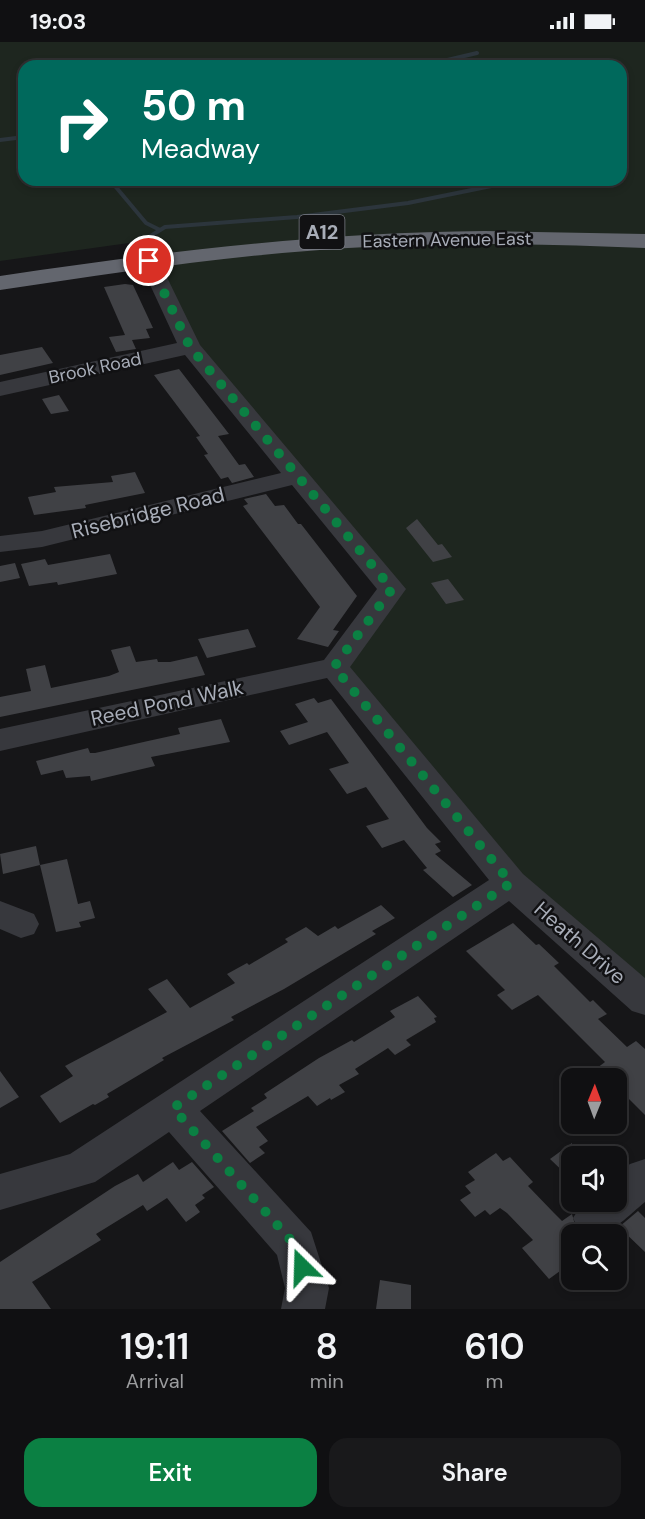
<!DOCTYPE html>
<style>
:root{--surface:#101012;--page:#19191b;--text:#f1f3f6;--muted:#9c9d9f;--line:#303032;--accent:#0b8043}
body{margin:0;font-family:"DM Sans",sans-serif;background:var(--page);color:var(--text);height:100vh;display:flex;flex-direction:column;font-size:22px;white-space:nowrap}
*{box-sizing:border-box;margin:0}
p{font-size:20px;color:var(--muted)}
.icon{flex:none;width:33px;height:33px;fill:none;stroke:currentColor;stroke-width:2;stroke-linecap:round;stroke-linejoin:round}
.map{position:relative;height:1267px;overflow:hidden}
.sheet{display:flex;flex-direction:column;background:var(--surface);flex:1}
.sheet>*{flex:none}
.top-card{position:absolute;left:18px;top:18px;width:609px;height:126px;border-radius:18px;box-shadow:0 3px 9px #0003,0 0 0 2px var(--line);background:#00695c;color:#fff;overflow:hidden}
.needle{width:39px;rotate:1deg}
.buttons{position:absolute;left:561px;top:1026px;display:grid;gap:12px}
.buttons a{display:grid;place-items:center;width:66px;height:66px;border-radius:12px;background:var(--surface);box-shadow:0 3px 9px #0003,0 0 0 2px var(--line);font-size:30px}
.pin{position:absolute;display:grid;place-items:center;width:51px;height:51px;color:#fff;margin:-26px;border:3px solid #fff;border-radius:50%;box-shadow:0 2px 6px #0007}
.me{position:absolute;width:66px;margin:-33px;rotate:338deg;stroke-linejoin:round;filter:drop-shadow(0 0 4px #0008)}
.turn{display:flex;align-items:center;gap:21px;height:126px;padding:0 24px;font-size:27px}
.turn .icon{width:78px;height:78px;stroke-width:2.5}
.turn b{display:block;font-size:42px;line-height:51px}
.eta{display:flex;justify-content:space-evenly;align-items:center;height:102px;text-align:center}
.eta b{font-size:36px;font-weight:600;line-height:42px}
.button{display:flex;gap:12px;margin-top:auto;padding:12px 24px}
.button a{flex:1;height:69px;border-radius:18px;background:var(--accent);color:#fff;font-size:24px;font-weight:600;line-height:69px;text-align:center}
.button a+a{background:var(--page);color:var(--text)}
.status{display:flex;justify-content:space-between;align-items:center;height:42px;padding:0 30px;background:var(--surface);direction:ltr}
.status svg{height:16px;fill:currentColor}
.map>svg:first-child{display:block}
</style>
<div class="status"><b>19:03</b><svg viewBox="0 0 49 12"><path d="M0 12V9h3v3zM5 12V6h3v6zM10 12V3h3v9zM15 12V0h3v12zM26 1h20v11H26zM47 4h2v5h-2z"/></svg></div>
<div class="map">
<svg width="645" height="1267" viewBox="0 0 645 1267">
<rect width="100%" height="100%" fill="#161618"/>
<path fill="#1e261f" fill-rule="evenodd" d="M0 0H645V958L511 841 334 625 392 547 190 305 149 219 136 200 0 219ZM24 24H621V138H24Z"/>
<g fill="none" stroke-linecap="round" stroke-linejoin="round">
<path stroke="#2c353c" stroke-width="4" d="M422 24 477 11
M0 98 24 95
M110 138 146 181 160 188
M149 195 165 185 297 175 408 161 501 142"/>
</g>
<path fill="#404145" d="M125 242 133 243 153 286 146 287 150 296 132 298 136 307 116 310 109 295 125 293 104 245Z
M42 305 53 321 0 333V313Z
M179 327 229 392 218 394 239 423 245 422 254 435 232 441 228 435 221 437 204 413 208 412 196 395 200 394 154 333Z
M59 353 69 369 51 372 42 357Z
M135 430 145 451 85 463 86 466 34 473 28 455 56 450 54 445 113 440 111 434Z
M266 452 275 464 284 463 298 482H301L357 554 333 588 339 589 328 605 297 597 320 565 243 464 248 462 244 457Z
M417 477 438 503 442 502 452 515 433 520 406 486Z
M110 512 117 532 58 543 57 540 29 544 21 522 45 517 48 523Z
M15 521 20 536 0 540V524Z
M448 537 464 558 446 562 431 541Z
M248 587 256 605 207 616 198 597Z
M130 604 136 620 157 617 158 620H170L197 614 205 633 0 675V655L31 649 26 627 45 623 51 646 109 634 119 630 111 608Z
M314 656 318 661 331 657 427 786 441 800 435 802 441 809 435 812 472 843 453 855 423 828 427 826 404 798 382 806 366 784 389 777 366 745 347 752 329 727 349 721 327 690 289 703 280 689 308 680 295 662Z
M221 677 230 700 151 715 155 724 91 739 90 734 66 736 63 728 41 733 36 719 88 706 90 711H95L148 699 180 692 178 686Z
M36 804 40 823 67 817 78 862 90 859 95 876 79 880 81 885 56 890 40 823 3 832 0 812Z
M381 863 395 876 372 889 376 892 284 947 231 975 234 978 162 1016 164 1018 107 1052 109 1055 95 1063 93 1062 60 1081 40 1054 73 1034 65 1024 167 970 148 947 167 937 190 966 235 941 227 932 247 921 249 923 288 900 285 897 306 885 318 894 335 884 338 887Z
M513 881 536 903 539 902 559 921 554 924 590 960 593 958 607 972 598 977 627 1005 636 999 645 1007V1073L628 1056 624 1059 616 1051V1036H609L597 1026 605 1020 538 953 512 968 497 953 505 948 466 909Z
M418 954 437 975 434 976 436 980 406 998 411 1003 395 1013 388 1006 355 1027 359 1032 339 1043 345 1050 331 1058 330 1056 317 1064 308 1054 256 1085 268 1099 259 1105 265 1111 250 1121 222 1089 254 1069 251 1066 267 1056 264 1052 319 1016 352 998 354 1000 395 975 390 969Z
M0 1029 19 1055 0 1066Z
M572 1101V1138L550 1117Z
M496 1111 503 1119 510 1115 533 1140 528 1144 554 1171 562 1179 572 1172 577 1190 584 1192H572V1242L560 1229 549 1237 522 1206 533 1198 507 1171 500 1166 490 1173 485 1168 475 1175 460 1158 471 1151 465 1144 475 1138 468 1130Z
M173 1120 179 1128 192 1120 214 1145 202 1153 205 1156 195 1163 200 1170 186 1180 167 1156 147 1169 143 1163 96 1192 101 1198 32 1240 51 1267H0V1220L115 1144 138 1132 143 1140Z
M638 1169 645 1176V1210L619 1185Z
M380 1238 411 1243V1267H376Z"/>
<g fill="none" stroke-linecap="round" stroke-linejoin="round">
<path fill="#37383d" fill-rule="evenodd" d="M149 213 156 215 159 219 200 303 406 547 350 625 523 832 645 936V973L632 969 509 859 200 1069 311 1190 329 1246 325 1267H281L285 1246 277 1213 169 1090 95 1140 0 1168V1132L70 1112 489 838 327 636 0 709V687L324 618 377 547 292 443 42 505 0 510V494L42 489 281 431 185 313 0 354V340L177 301 139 219 142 215Z
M0 859 34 872 39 882 34 892 21 896 0 887Z
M645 1117V1160C625 1176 607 1200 579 1189L573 1176 583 1160H616V1133L630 1122Z"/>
<path fill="#63666e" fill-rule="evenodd" d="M485 189 645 192V206C552 202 460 200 367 205 244 211 122 230 0 248V234C162 210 322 190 485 189Z"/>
</g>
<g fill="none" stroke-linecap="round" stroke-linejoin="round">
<path stroke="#0b8043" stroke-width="10" stroke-dasharray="0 18" d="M149 219 190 305 392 547 334 625 511 841 173 1066 296 1204 302 1225"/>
</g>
<g text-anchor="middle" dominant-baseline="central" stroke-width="5" stroke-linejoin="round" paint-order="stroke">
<g font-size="18" fill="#a8adb8" stroke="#111113">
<text transform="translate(447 198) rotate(-1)">Eastern Avenue East</text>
<text transform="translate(95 326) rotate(-12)">Brook Road</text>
</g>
<rect fill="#111113" stroke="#7b7e86" stroke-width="1.5" x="299.5" y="173" width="45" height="34" rx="4.5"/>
<g font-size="20" font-weight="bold" fill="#a8adb8">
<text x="322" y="190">A12</text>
</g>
<g font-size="21" fill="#a8adb8" stroke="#111113">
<text transform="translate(148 471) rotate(-14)">Risebridge Road</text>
<text transform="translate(167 661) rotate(-12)">Reed Pond Walk</text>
<text transform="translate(580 901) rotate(41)">Heath Drive</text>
</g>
</g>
</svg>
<div class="buttons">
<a><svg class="needle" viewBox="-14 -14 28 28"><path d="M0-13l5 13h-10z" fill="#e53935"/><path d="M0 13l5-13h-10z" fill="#9c9d9f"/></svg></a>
<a><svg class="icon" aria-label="sound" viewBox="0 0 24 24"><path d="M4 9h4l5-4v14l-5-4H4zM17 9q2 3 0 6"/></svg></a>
<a><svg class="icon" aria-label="search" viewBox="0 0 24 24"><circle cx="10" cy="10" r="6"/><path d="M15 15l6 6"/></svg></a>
</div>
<div class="pin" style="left:149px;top:219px;background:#d93025"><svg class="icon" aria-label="arrive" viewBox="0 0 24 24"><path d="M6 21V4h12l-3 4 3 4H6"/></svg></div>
<svg class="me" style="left:302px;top:1225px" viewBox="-20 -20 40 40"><path d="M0-17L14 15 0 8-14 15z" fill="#0b8043" stroke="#fff" stroke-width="4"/></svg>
<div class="top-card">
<div class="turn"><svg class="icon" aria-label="right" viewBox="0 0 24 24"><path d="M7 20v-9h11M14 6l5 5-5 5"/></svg><div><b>50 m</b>Meadway</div></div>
</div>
</div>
<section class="sheet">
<div class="eta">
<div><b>19:11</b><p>Arrival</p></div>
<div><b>8</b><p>min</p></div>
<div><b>610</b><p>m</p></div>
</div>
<div class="button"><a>Exit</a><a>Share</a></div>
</section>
